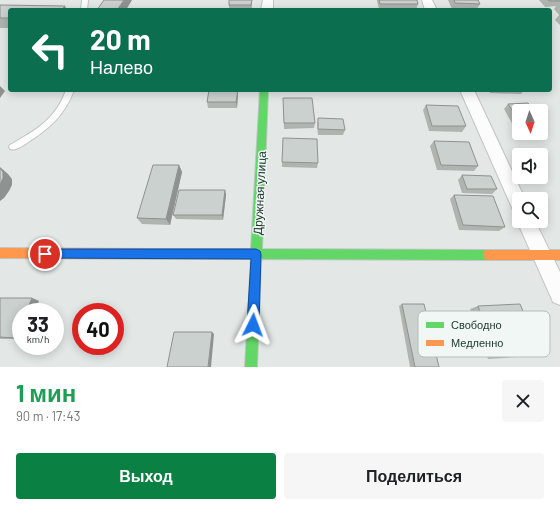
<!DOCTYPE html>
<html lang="ru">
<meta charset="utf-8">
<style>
:root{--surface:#fff;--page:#f6f6f6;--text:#202124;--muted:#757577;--accent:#0b8043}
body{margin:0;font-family:Barlow,sans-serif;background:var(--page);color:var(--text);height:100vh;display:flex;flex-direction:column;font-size:15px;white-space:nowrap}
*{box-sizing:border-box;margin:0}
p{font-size:13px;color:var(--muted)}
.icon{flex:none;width:22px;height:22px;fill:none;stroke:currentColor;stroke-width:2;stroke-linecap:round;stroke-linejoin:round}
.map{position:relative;height:367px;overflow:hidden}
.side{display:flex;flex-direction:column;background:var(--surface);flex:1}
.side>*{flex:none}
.hud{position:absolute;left:8px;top:8px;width:544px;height:84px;border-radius:4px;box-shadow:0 2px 10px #0003;background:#0b6e4f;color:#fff;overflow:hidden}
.needle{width:26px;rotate:177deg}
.tools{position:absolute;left:512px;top:104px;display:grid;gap:8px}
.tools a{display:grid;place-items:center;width:36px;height:36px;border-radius:4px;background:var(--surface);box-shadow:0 2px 10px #0003;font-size:20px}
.speed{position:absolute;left:12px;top:303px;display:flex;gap:8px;font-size:20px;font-weight:700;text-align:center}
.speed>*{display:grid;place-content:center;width:52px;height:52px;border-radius:50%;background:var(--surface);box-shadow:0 2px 10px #0003;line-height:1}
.speed small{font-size:10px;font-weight:400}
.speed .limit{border:6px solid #d22;background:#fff;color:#111}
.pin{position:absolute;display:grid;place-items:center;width:34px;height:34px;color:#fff;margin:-17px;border:2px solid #fff;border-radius:50%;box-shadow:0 1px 4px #0007}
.me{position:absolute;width:44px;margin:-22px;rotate:3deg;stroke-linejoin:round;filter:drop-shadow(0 0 3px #0008)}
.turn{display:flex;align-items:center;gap:14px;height:84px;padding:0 16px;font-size:18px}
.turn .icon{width:52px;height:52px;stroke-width:2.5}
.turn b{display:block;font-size:28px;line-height:34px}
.round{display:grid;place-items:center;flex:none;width:42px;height:42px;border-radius:4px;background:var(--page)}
.summary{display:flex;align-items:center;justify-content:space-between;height:68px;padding:0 16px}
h1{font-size:24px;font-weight:700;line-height:30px;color:#1e9e55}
.cta{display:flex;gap:8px;margin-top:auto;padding:8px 16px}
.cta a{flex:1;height:46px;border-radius:4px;background:var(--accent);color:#fff;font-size:16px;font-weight:700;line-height:46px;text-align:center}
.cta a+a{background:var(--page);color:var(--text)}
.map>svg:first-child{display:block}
</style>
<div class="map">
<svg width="560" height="367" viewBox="0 0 560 367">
<rect width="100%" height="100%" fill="#e3e8e6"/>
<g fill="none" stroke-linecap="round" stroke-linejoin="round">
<defs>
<path id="lane" d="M82 0H88L87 10H81Z
M66 90H74C65 115 49 129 27 143 22 146 16 151 10 149L9 147 10 145C36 130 56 119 66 90Z"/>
<path id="street" d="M263 0H273V10H261Z
M422 0H432L437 10H425Z
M460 90H474L525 199H519V213L513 210Z
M519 216V221H535L560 272V305L553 302 517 221Z"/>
<path id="fast" d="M260 90H268L262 249 488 250 492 251 493 255 492 259 488 260 261 259 257 367H245L251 259H152L148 257 147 254 148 251 152 249H251Z"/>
<path id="slow" d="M0 248 152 249 156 251 157 254 156 257 152 259 0 258Z
M488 250H560V260H488L484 259 483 255 484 251Z"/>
</defs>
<use href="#lane" stroke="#c0c5c3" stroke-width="2"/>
<use href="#street" stroke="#c0c5c3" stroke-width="2"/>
<use href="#fast" stroke="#bec6c3" stroke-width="2"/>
<use href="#slow" stroke="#bec6c3" stroke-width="2"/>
<use href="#lane" fill="#fbfcfb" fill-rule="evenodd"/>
<use href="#street" fill="#fbfcfb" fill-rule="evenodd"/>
<use href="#fast" fill="#63d668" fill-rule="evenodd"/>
<use href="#slow" fill="#ff974d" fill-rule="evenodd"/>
</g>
<path fill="#afb4b1" d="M252 0V10H229V5Z
M377 0H417L418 4 416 10 379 9 377 1Z
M448 0H478L480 4 477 9H452Z
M539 0H560V25L555 20 559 15 554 9 556 6 545 7Z
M0 5 10 10V28H0Z
M238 90V95L237 108H208L207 102Z
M489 90H524L521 94 490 93Z
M283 104 315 123 314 128 284 129Z
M508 104 519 111V125H513L504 109Z
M426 105 466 126 462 132 429 131 423 110Z
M318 118 345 130 343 135H318L317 124Z
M283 138 318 163 317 168 282 167Z
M434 141 478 166 474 171 437 170 430 146Z
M179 165 182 172 170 225 142 224 137 218Z
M462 175 497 189 492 194 462 193 458 180Z
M225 190 226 195 223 220 176 219 173 215Z
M454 195 505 227 499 231 459 230 450 199Z
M0 298H32L39 301 21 312V339H0Z
M402 304 439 367H410L399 306Z
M478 306 542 355 531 356 488 359 470 309Z"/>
<path fill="#8e9290" d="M124 0H132L126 10H117Z
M65 6 67 10H61Z
M0 86 5 91 0 98Z
M238 90V95L237 108 236 102Z
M179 165 182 172 170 225 166 219Z
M0 167 8 174 12 179V185L9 191 4 198 0 201Z
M225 190 226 195 223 220 222 215Z
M32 298 39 301 34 312H26Z
M21 323V339L15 338Z
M212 332 214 334 211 367H208Z"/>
<path fill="#cbd1ce" stroke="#8e9290" d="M104 0H124L117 10H97Z
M229 0H252L251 5H229Z
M379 0H417L418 4H380Z
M454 0H478L480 4 455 3Z
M548 0H560V1H549Z
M0 5 65 6 61 10H10V18H0Z
M209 90H238L236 102H207Z
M283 98H312L315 123H284Z
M528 103 534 111H519V119H518L508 104Z
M426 105 458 106 466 126H432Z
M318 118 343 119 345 130 318 129Z
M283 138 317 139 318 163 282 162Z
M434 141 469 142 478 166 441 165Z
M153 165H179L166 219 137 218Z
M0 168 3 172V178L0 185Z
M462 175 491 176 497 189H467Z
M179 190H225L222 215H173Z
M454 195 493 196 505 227 463 225Z
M0 298H32L26 312H21V323L15 338 0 337Z
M402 304H424L439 367H415Z
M520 304 542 355 497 357 478 306Z
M174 332H212L208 367H167Z"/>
<path fill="#1a73e8" stroke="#114b97" d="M45 249H256L260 251 261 254 259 325 257 329 253 331 249 329 247 325 251 259 45 258 42 257 40 254 42 250Z"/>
<g text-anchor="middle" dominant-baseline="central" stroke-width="3" stroke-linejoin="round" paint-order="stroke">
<g font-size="12" fill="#203b33" stroke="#f0f7f4">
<text transform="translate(259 193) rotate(-87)">Дружная улица</text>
</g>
</g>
<rect x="418" y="311" width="132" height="46" rx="6" fill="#f0f7f4" stroke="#b2bfba" stroke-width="1"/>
<rect x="426" y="322" width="18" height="6" fill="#63d668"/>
<rect x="426" y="340" width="18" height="6" fill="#ff974d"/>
<g font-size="11" fill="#203b33">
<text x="451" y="329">Свободно</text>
<text x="451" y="347">Медленно</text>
</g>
</svg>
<div class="tools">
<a><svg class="needle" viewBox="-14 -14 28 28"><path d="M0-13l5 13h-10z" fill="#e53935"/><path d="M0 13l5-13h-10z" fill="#757577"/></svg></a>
<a><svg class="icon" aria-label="sound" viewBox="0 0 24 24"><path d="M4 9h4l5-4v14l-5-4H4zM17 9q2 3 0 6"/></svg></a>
<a><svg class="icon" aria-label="search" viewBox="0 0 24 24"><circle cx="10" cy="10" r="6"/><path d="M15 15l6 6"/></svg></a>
</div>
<div class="speed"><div>33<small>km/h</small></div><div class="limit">40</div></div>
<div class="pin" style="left:45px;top:254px;background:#d93025"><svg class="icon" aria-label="arrive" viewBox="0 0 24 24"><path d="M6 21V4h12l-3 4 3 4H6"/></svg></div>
<svg class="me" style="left:253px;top:325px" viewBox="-20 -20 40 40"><path d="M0-17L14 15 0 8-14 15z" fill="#1a73e8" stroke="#fff" stroke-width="4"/></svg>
<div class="hud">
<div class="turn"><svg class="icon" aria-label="left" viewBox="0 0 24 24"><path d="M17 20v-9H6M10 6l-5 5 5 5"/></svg><div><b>20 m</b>Налево</div></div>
</div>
</div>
<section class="side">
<div class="summary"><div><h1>1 мин</h1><p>90 m · 17:43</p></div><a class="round"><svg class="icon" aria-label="close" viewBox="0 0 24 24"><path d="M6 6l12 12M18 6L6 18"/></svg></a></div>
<div class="cta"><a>Выход</a><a>Поделиться</a></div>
</section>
